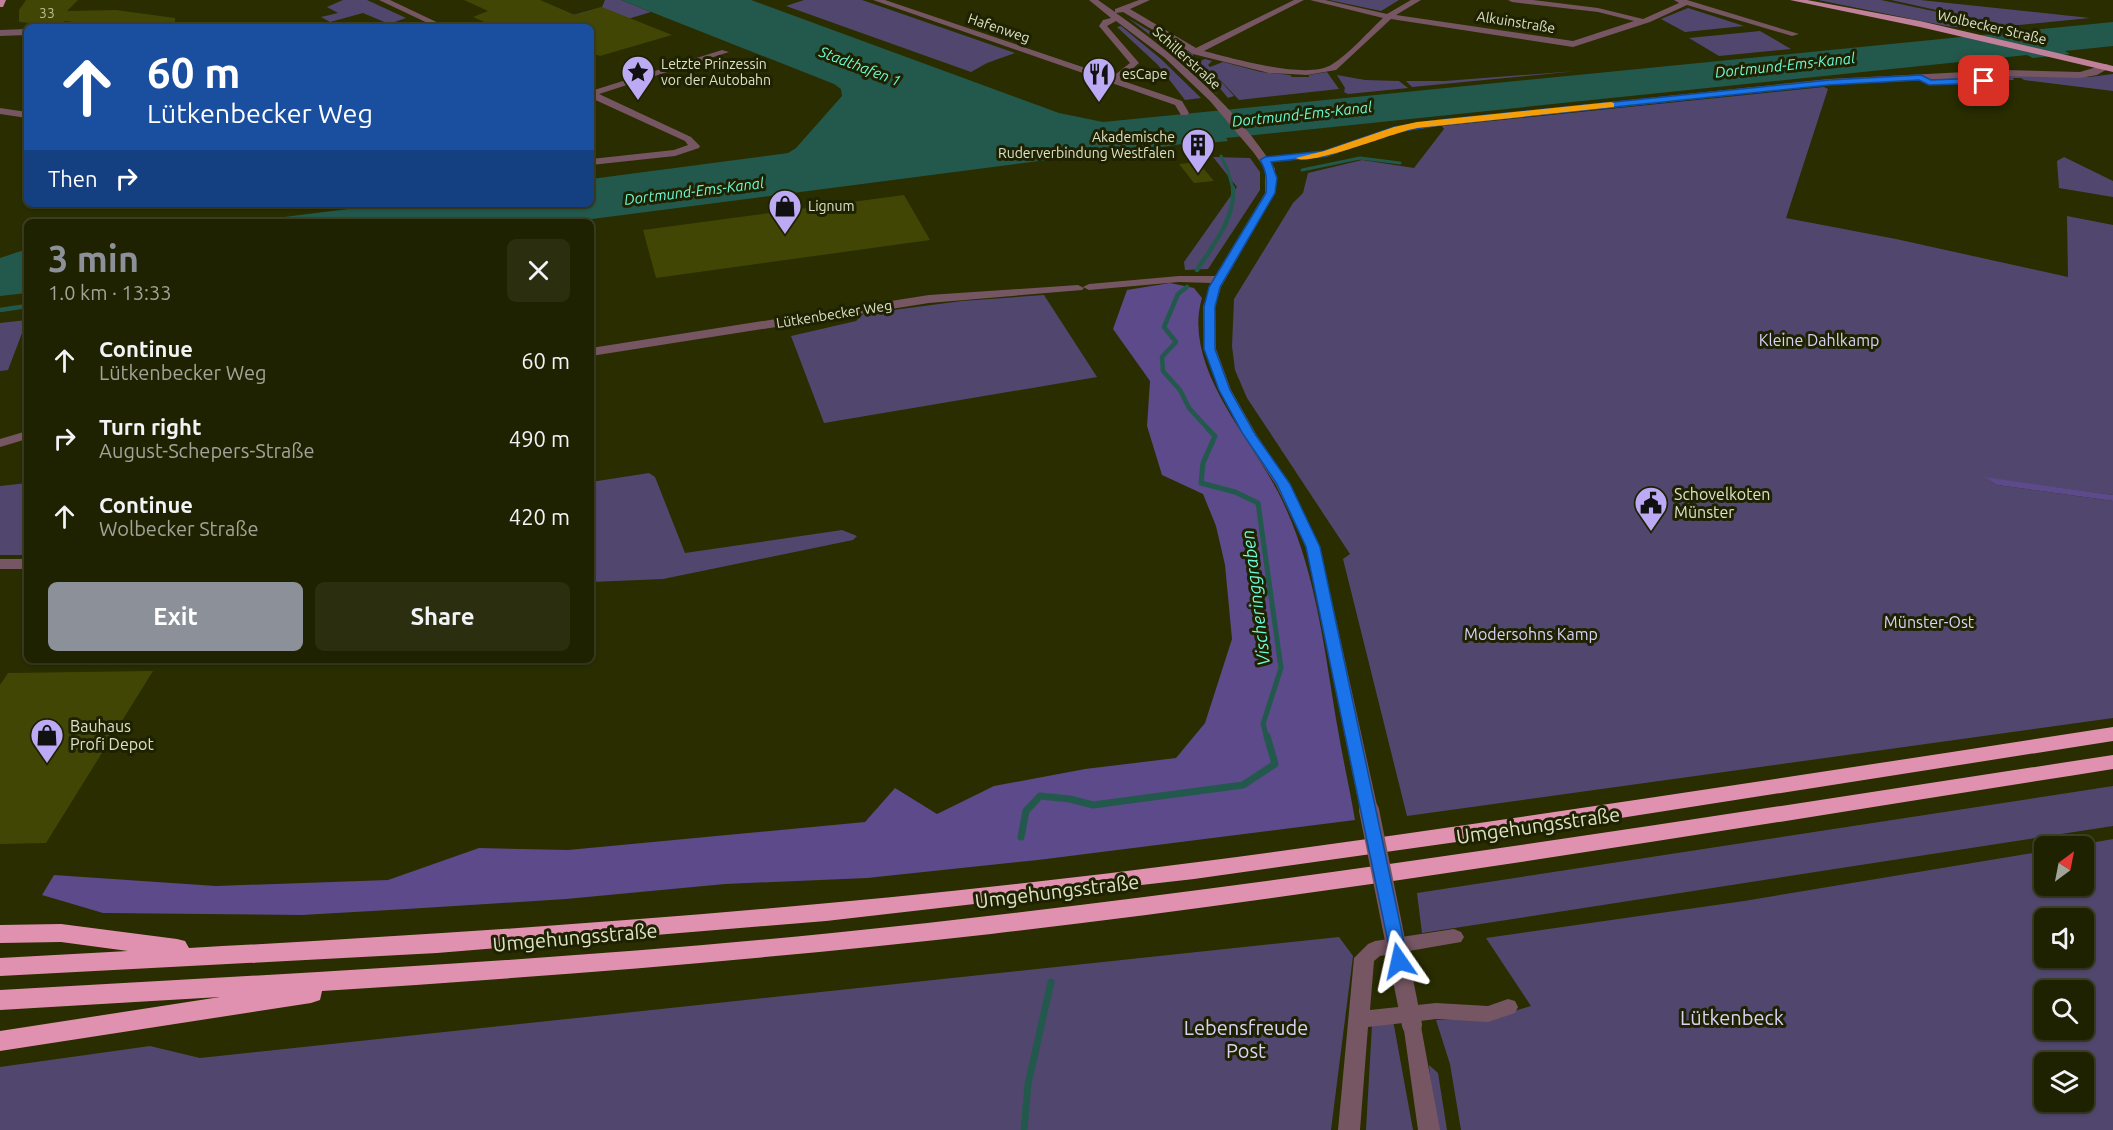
<!DOCTYPE html>
<meta charset="utf-8">
<style>
:root{--surface:#1f2200;--page:#2c2f0f;--text:#f1f3f6;--muted:#a1a499;--line:#3c3f22;--accent:#8c9099}
body{margin:0;font-family:Ubuntu,sans-serif;background:var(--page);color:var(--text);height:100vh;display:flex;flex-direction:column;font-size:22px;white-space:nowrap}
*{box-sizing:border-box;margin:0}
p{font-size:20px;color:var(--muted)}
.icon{flex:none;width:33px;height:33px;fill:none;stroke:currentColor;stroke-width:2;stroke-linecap:round;stroke-linejoin:round}
.map{position:relative;flex:1;overflow:hidden}
.drawer{position:absolute;left:24px;top:219px;width:570px;height:444px;display:flex;flex-direction:column;background:var(--surface);border-radius:9px;box-shadow:0 2px 4px #0004,0 0 0 2px var(--line)}
.drawer>*{flex:none}
.top-card{position:absolute;left:24px;top:24px;width:570px;height:183px;border-radius:9px;box-shadow:0 2px 4px #0004,0 0 0 2px var(--line);background:#1a4fa0;color:#fff;overflow:hidden}
.needle{width:39px;rotate:32deg}
.fabs{position:absolute;left:2034px;top:836px;display:grid;gap:12px}
.fabs a{display:grid;place-items:center;width:60px;height:60px;border-radius:9px;background:var(--surface);box-shadow:0 2px 4px #0004,0 0 0 2px var(--line);font-size:30px}
.pin{position:absolute;display:grid;place-items:center;width:51px;height:51px;color:#fff;margin:-26px;border-radius:12px;box-shadow:0 3px 9px #0006}
.me{position:absolute;width:66px;margin:-33px;rotate:349deg;stroke-linejoin:round;filter:drop-shadow(0 0 4px #0008)}
.turn{display:flex;align-items:center;gap:21px;height:126px;padding:0 24px;font-size:27px}
.turn .icon{width:78px;height:78px;stroke-width:2.5}
.turn b{display:block;font-size:42px;line-height:51px}
.then{display:flex;align-items:center;height:57px;padding:0 24px;background:#0003;gap:12px;font-size:22px}
.round{display:grid;place-items:center;flex:none;width:63px;height:63px;border-radius:9px;background:var(--page)}
.headline{display:flex;align-items:center;justify-content:space-between;height:102px;padding:0 24px}
h1{font-size:36px;font-weight:700;line-height:45px;color:var(--accent)}
.cta{display:flex;gap:12px;margin-top:auto;padding:12px 24px}
.cta a{flex:1;height:69px;border-radius:9px;background:var(--accent);color:#fff;font-size:24px;font-weight:700;line-height:69px;text-align:center}
.cta a+a{background:var(--page);color:var(--text)}
ul{padding:0;list-style:none}
li{display:flex;align-items:center;gap:18px;height:78px;padding:0 24px}
li div{flex:1}
li b{display:block;font-size:22px}
li em{font-style:normal}
.map>svg:first-child{display:block}
</style>
<div class="map">
<svg width="2113" height="1130" viewBox="0 0 2113 1130">
<rect width="100%" height="100%" fill="#292d00"/>
<path fill="#51476e" fill-rule="evenodd" d="M343 0H367L406 18 389 24 363 13 330 22 321 17 338 13 327 7Z
M605 0H621L651 12 591 30V27L559 19 602 7Z
M804 0H862L1015 53 987 63 971 72 786 6Z
M1329 0H1399L1381 11Z
M1818 0H1881L1980 21 1999 28 1984 30 1946 26Z
M1891 0H1920L2090 18 2009 26Z
M1688 8 1744 26 1685 32 1661 19Z
M1128 18 1175 46 1193 54 1192 59 1218 95 1176 55Z
M1121 26 1161 59 1201 98 1185 100 1158 65 1117 27Z
M1760 31 1791 49 1719 56 1689 38Z
M1205 59 1212 61 1208 65 1210 67 1223 62 1261 72 1290 75 1292 77H1309V75L1327 72 1339 89 1239 100 1211 70 1234 96 1228 98 1198 62Z
M1577 71 1412 87 1406 81H1445Z
M2113 74V91L2024 80 2021 78H2013L2014 80H1927L2008 75 2089 77Z
M1337 75 1365 80 1399 81 1408 88 1348 94 1344 92 1345 88Z
M1824 87 1828 89 1786 218 1896 239 2068 277 2067 216 2113 225V495L1986 478 1997 485 2113 501V718L1407 816 1343 559 1350 554 1247 398 1235 370 1232 346 1234 299 1293 203 1303 193 1308 173 1362 160 1414 168 1444 129 1442 126Z
M1213 157 1250 158 1260 172V190L1208 269 1185 270 1184 262 1237 187Z
M2064 157 2113 181V197L2059 188 2057 161Z
M1044 295 1097 377 824 423 791 336 856 321 863 314 962 301Z
M27 320 8 370 0 371V323Z
M649 473 655 477 685 553 842 530 857 536 853 540 663 579 591 582V482Z
M27 483V555H0V486Z
M2113 786V826L1422 933 1417 893Z
M2113 839V1130H1461L1450 1064 1436 1020 1487 1019 1531 1006 1486 938 1744 901 2044 851V885H2084V846H2073ZM2044 918H2084V957H2044ZM2044 990H2084V1029H2044ZM2044 1062H2084V1101H2044Z
M1339 937 1353 956 1331 1130H0V1067L150 1046 200 1058Z
M1393 1020 1413 1130H1366L1372 1025Z
M1429 1065 1438 1073 1447 1130H1435Z"/>
<path fill="#5c4a8a" d="M1170 283 1194 288 1202 298C1182 365 1249 436 1278 492 1316 566 1324 649 1338 730 1343 760 1350 790 1355 820L1038 860 867 878 725 884 566 899 407 909 302 915 103 913 42 895 54 875 216 886 388 880 479 848 568 850 865 822 895 788 937 814 994 786 1085 769 1176 758 1205 723 1232 639 1225 565 1216 526 1203 494 1162 475 1147 426 1150 381 1113 329 1127 290Z
M1984 477 2113 495V501L1997 485Z"/>
<path fill="#23594c" d="M621 0H751L1059 113 1103 122 2113 22V46L2065 51 2070 54 2033 58 2027 55 1226 138 1228 141 1198 144 1196 142 1147 149 1140 148 569 222H243L388 204H591V179L788 153 796 148 842 96 841 89 834 84Z
M27 249V293L0 296V258Z"/>
<g fill="none" stroke-linecap="round" stroke-linejoin="round">
<path stroke="#23594c" stroke-width="3" d="M1221 156 1228 171 1233 189
M1302 170 1360 158 1400 163"/>
<path stroke="#23594c" stroke-width="4.5" d="M1197 270C1212 247 1236 217 1233 188
M1187 287 1178 294 1164 327 1176 342 1162 357 1163 371 1180 390 1189 408 1209 430
M0 310 27 306"/>
<path stroke="#23594c" stroke-width="5" d="M1208 429 1215 436 1203 463 1201 483 1235 492 1258 503 1281 668 1263 724 1267 738"/>
<path stroke="#23594c" stroke-width="7" d="M1021 837 1026 811 1040 796 1070 799 1093 805 1243 785 1275 764 1267 736
M1024 1130 1028 1084 1051 982"/>
</g>
<path fill="#414605" d="M26 0H78L67 11 116 10 175 18V27H109L65 21 60 26 19 22V10Z
M464 0H540L575 15 602 7 672 35 600 56 591 53V27H496L473 17 488 11Z
M1198 162 1214 181 1194 183 1179 164Z
M904 195 930 240 656 278 643 230Z
M153 671 46 843 0 844V685L8 673Z"/>
<g fill="none" stroke-linecap="round" stroke-linejoin="round">
<path fill="#765662" fill-rule="evenodd" d="M379 0H390L447 27H436Z
M873 0H885L1112 77 1130 63 1099 26 1103 20 1111 18 1089 0H1098L1115 12V9L1139 0H1150L1130 9 1196 48 1294 0H1304L1204 51C1232 58 1306 80 1331 65 1349 54 1368 32 1383 18L1310 0H1325L1387 14 1411 0H1421L1396 15 1573 41 1634 21 1598 12 1512 2 1508 0H1533L1598 8 1643 19 1679 3 1674 0H1687L1799 34 1792 36 1687 5 1650 22 1573 47 1391 19 1336 70 1307 75 1269 73 1193 54 1123 12 1116 13C1170 51 1228 100 1267 157L1325 151 1394 127 1439 120 1829 79 2005 70 2080 72 2107 64 2111 67 2097 75 2080 78 2005 76 1829 85 1439 126 1399 132 1326 157 1271 162 1275 169V193L1221 287 1215 307 1216 349 1231 390 1256 434 1290 485 1320 547 1378 810 1375 815 1369 816 1363 815 1360 810 1306 547 1276 485 1242 434 1219 390 1204 349 1203 307 1211 283 1179 282 1089 290 1083 287 1089 284 1179 276H1215L1265 193V169L1254 153 1210 101 1165 58 1116 21 1107 26 1139 63 1120 80 1182 101 1189 113 1187 115H1181L1175 105Z
M27 29V35L0 36V30Z
M722 50 729 52 599 94 691 137 700 146 699 148 675 156 591 165V159L674 150 688 145 685 141 591 98V91Z
M0 108 27 112V118L0 114Z
M1078 285 1084 288 1082 290 929 303 591 356V348L929 295Z
M27 431V439L0 447V439Z
M0 559H27V569H0Z
M1454 929 1461 932 1464 937 1461 942 1380 956 1374 961 1370 1010 1436 1003 1488 1006 1508 999 1515 1001 1518 1007 1515 1013 1488 1022 1436 1019 1420 1021 1440 1130H1418L1403 1023 1368 1027 1360 1130H1338L1354 958 1368 944 1375 941Z"/>
<path fill="#c2819a" fill-rule="evenodd" d="M0 0H6L3 7H0Z
M1790 0H1807L1920 21 2113 66V72L1920 27Z"/>
<path fill="#e191b0" fill-rule="evenodd" d="M2113 727V741L1563 827 1194 879 826 921 437 953 0 976V958L128 951 61 942 0 943V925L61 924 177 939 185 941 189 948C526 930 863 906 1198 862 1503 822 1808 774 2113 727Z
M2113 755V769C1740 828 1366 890 991 934 768 959 546 977 322 991L320 1000 311 1003 0 1051V1031L220 997 0 1010V990C277 974 555 961 832 933 1261 889 1687 820 2113 755Z"/>
<path stroke="#765662" stroke-width="20" d="M1369 810 1412 1025"/>
</g>
<path fill="#1a73e8" stroke="#114b97" stroke-width="1.5" d="M1921 75 1931 80 1984 78 1988 81 1984 83 1929 85 1919 80 1829 85 1439 125 1398 132 1326 156 1271 162 1277 178 1275 193 1220 287 1215 307V349L1230 390 1255 434 1290 484 1320 547 1408 961 1405 966 1399 968 1393 966 1306 547 1277 484 1243 434 1219 390 1204 349V307L1209 287 1266 193C1267 180 1267 172 1260 160L1265 157 1324 151 1394 127 1439 120 1829 80Z"/>
<path fill="#f59e0b" d="M1611 102 1614 103V107L1417 128C1395 132 1309 167 1296 158L1324 151 1394 127 1417 122Z"/>
<defs>
<symbol id="sight-pin" viewBox="-11 -11 22 30"><path d="M0 17L-7.5 6A9.5 9.5 0 1 1 7.5 6Z" fill="#bcaaf5" stroke="#1f2201"/><path d="M0-6L1.8-2.2L6-1.7L2.9 1.2L3.7 5.4L0 3.3L-3.7 5.4L-2.9 1.2L-6-1.7L-1.8-2.2Z" fill="#111"/></symbol>
<symbol id="restaurant-pin" viewBox="-11 -11 22 30"><path d="M0 17L-7.5 6A9.5 9.5 0 1 1 7.5 6Z" fill="#bcaaf5" stroke="#1f2201"/><path d="M-5-6h1v4h1v-4h1v4h1v-4h1v5L-1.5 .5V6h-2V.5L-5-1ZM5-6V6H3V1.5H1.5Q1.5-4 5-6Z" fill="#111"/></symbol>
<symbol id="building-pin" viewBox="-11 -11 22 30"><path d="M0 17L-7.5 6A9.5 9.5 0 1 1 7.5 6Z" fill="#bcaaf5" stroke="#1f2201"/><path d="M-4-6H4V6H1V3H-1V6H-4ZM-2.5-4.3h1.7v1.8h-1.7ZM.8-4.3h1.7v1.8H.8ZM-2.5-1h1.7V.8h-1.7ZM.8-1h1.7V.8H.8Z" fill="#111"/></symbol>
<symbol id="shop-pin" viewBox="-11 -11 22 30"><path d="M0 17L-7.5 6A9.5 9.5 0 1 1 7.5 6Z" fill="#bcaaf5" stroke="#1f2201"/><path d="M-5-2.5h2.3a2.7 3.5 0 0 1 5.4 0H5L5.5 6h-11ZM-1.5-2.5h3a1.5 2.3 0 0 0-3 0Z" fill="#111"/></symbol>
<symbol id="civic-pin" viewBox="-11 -11 22 30"><path d="M0 17L-7.5 6A9.5 9.5 0 1 1 7.5 6Z" fill="#bcaaf5" stroke="#1f2201"/><path d="M-.6-6.5H3V-4.5H.6V-3L4-1V1h2V6H-6V1h2V-1L-.6-3ZM-1.2 2.5V6h2.4V2.5Z" fill="#111"/></symbol>
</defs>
<g fill-rule="evenodd">
<use href="#sight-pin" x="619" y="53" width="38" height="52"/>
<use href="#restaurant-pin" x="1080" y="55" width="38" height="52"/>
<use href="#building-pin" x="1179" y="126" width="38" height="52"/>
<use href="#shop-pin" x="766" y="187" width="38" height="52"/>
<use href="#civic-pin" x="1632" y="484" width="38" height="52"/>
<use href="#shop-pin" x="28" y="716" width="38" height="52"/>
</g>
<g text-anchor="middle" dominant-baseline="central" stroke-width="6" stroke-linejoin="round" paint-order="stroke">
<g font-size="14" fill="#b5ba97">
<text x="47" y="13">33</text>
</g>
<g font-size="14" fill="#dce1c8" stroke="#1f2201">
<text transform="translate(1516 22) rotate(9)">Alkuinstraße</text>
<text transform="translate(1992 27) rotate(13)">Wolbecker Straße</text>
<text transform="translate(999 28) rotate(19)">Hafenweg</text>
<text transform="translate(1187 58) rotate(42)">Schillerstraße</text>
<text transform="translate(834 314) rotate(-9)">Lütkenbecker Weg</text>
</g>
<g font-size="14" fill="#dce1c8" stroke="#1f2201" text-anchor="start">
<text x="661" y="64">Letzte Prinzessin<tspan x="661" dy="16">vor der Autobahn</tspan></text>
<text x="1122" y="74">esCape</text>
<text x="1175" y="137" text-anchor="end">Akademische<tspan x="1175" dy="16">Ruderverbindung Westfalen</tspan></text>
<text x="808" y="206">Lignum</text>
</g>
<g font-size="15" font-style="italic" fill="#6dfbd9" stroke="#1f2201">
<text transform="translate(1785 65) rotate(-6)">Dortmund-Ems-Kanal</text>
<text transform="translate(860 66) rotate(21)">Stadthafen 1</text>
<text transform="translate(1302 114) rotate(-6)">Dortmund-Ems-Kanal</text>
<text transform="translate(694 191) rotate(-7)">Dortmund-Ems-Kanal</text>
</g>
<g font-size="16" fill="#dad2f9" stroke="#1f2201">
<text x="1819" y="340">Kleine Dahlkamp</text>
<text x="1929" y="622">Münster-Ost</text>
<text x="1531" y="634">Modersohns Kamp</text>
</g>
<g font-size="16" fill="#dce1c8" stroke="#1f2201" text-anchor="start">
<text x="1674" y="494">Schovelkoten<tspan x="1674" dy="18">Münster</tspan></text>
<text x="70" y="726">Bauhaus<tspan x="70" dy="18">Profi Depot</tspan></text>
</g>
<g font-size="18" font-style="italic" fill="#6dfbd9" stroke="#1f2201">
<text transform="translate(1255 598) rotate(-97)">Vischeringgraben</text>
</g>
<g font-size="20" fill="#dce1c8" stroke="#1f2201">
<text transform="translate(1538 825) rotate(-8)">Umgehungsstraße</text>
<text transform="translate(1057 891) rotate(-7)">Umgehungsstraße</text>
<text transform="translate(575 937) rotate(-5)">Umgehungsstraße</text>
</g>
<g font-size="20" fill="#dad2f9" stroke="#1f2201">
<text x="1732" y="1017">Lütkenbeck</text>
<text x="1246" y="1027">Lebensfreude<tspan x="1246" dy="23">Post</tspan></text>
</g>
</g>
</svg>
<div class="fabs">
<a><svg class="needle" viewBox="-14 -14 28 28"><path d="M0-13l5 13h-10z" fill="#e53935"/><path d="M0 13l5-13h-10z" fill="#a1a499"/></svg></a>
<a><svg class="icon" aria-label="sound" viewBox="0 0 24 24"><path d="M4 9h4l5-4v14l-5-4H4zM17 9q2 3 0 6"/></svg></a>
<a><svg class="icon" aria-label="search" viewBox="0 0 24 24"><circle cx="10" cy="10" r="6"/><path d="M15 15l6 6"/></svg></a>
<a><svg class="icon" aria-label="layers" viewBox="0 0 24 24"><path d="M12 4l9 5-9 5-9-5zM3 14l9 5 9-5"/></svg></a>
</div>
<div class="pin" style="left:1984px;top:81px;background:#d93025"><svg class="icon" aria-label="arrive" viewBox="0 0 24 24"><path d="M6 21V4h12l-3 4 3 4H6"/></svg></div>
<svg class="me" style="left:1399px;top:961px" viewBox="-20 -20 40 40"><path d="M0-17L14 15 0 8-14 15z" fill="#1a73e8" stroke="#fff" stroke-width="4"/></svg>
<div class="top-card">
<div class="turn"><svg class="icon" aria-label="ahead" viewBox="0 0 24 24"><path d="M12 20V5M6 11l6-6 6 6"/></svg><div><b>60 m</b>Lütkenbecker Weg</div></div>
<div class="then">Then<svg class="icon" aria-label="right" viewBox="0 0 24 24"><path d="M7 20v-9h11M14 6l5 5-5 5"/></svg></div>
</div>
<section class="drawer">
<div class="headline"><div><h1>3 min</h1><p>1.0 km · 13:33</p></div><a class="round"><svg class="icon" aria-label="close" viewBox="0 0 24 24"><path d="M6 6l12 12M18 6L6 18"/></svg></a></div>
<ul>
<li><svg class="icon" aria-label="ahead" viewBox="0 0 24 24"><path d="M12 20V5M6 11l6-6 6 6"/></svg><div><b>Continue</b><p>Lütkenbecker Weg</p></div><em>60 m</em></li>
<li><svg class="icon" aria-label="right" viewBox="0 0 24 24"><path d="M7 20v-9h11M14 6l5 5-5 5"/></svg><div><b>Turn right</b><p>August-Schepers-Straße</p></div><em>490 m</em></li>
<li><svg class="icon" aria-label="ahead" viewBox="0 0 24 24"><path d="M12 20V5M6 11l6-6 6 6"/></svg><div><b>Continue</b><p>Wolbecker Straße</p></div><em>420 m</em></li>
</ul>
<div class="cta"><a>Exit</a><a>Share</a></div>
</section>
</div>
